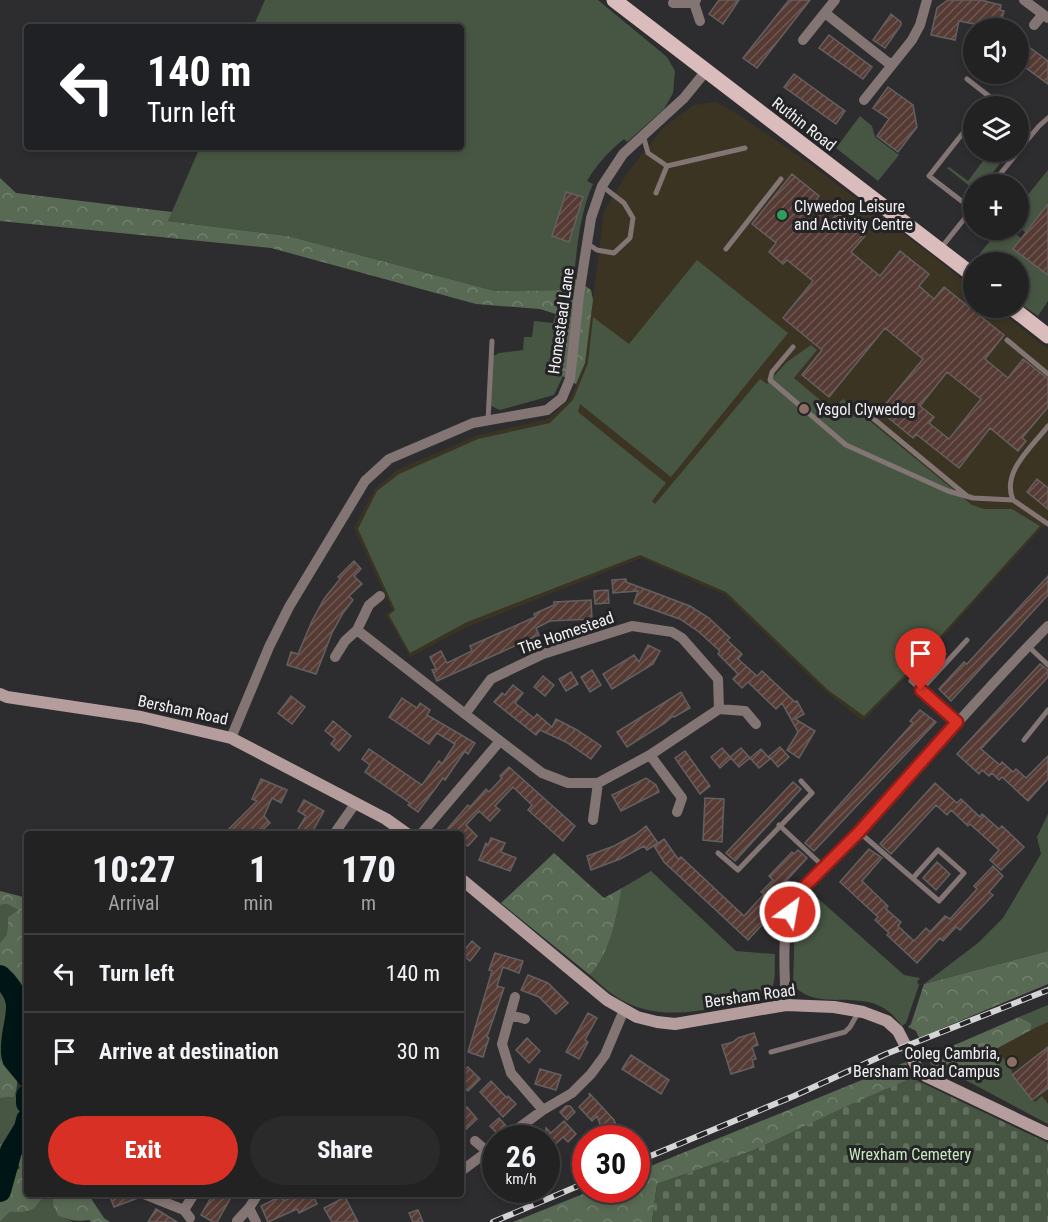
<!DOCTYPE html>
<meta charset="utf-8">
<style>
:root{--surface:#222223;--page:#2a2a2b;--text:#f1f3f6;--muted:#a2a4a6;--line:#3f3f41;--accent:#d93025}
body{margin:0;font-family:"Roboto Condensed",sans-serif;background:var(--page);color:var(--text);height:100vh;display:flex;flex-direction:column;font-size:22px;white-space:nowrap}
*{box-sizing:border-box;margin:0}
p{font-size:20px;color:var(--muted)}
.icon{flex:none;width:33px;height:33px;fill:none;stroke:currentColor;stroke-width:2;stroke-linecap:round;stroke-linejoin:round}
.map{position:relative;flex:1;overflow:hidden}
.sheet{position:absolute;left:24px;top:831px;width:440px;height:366px;display:flex;flex-direction:column;background:var(--surface);border-radius:6px;box-shadow:0 3px 9px #0003,0 0 0 2px var(--line)}
.sheet>*{flex:none}
.guide{position:absolute;left:24px;top:24px;width:440px;height:126px;border-radius:6px;box-shadow:0 3px 9px #0003,0 0 0 2px var(--line);background:#202124;color:#fff;overflow:hidden}
.buttons{position:absolute;left:963px;top:18px;display:grid;gap:12px}
.buttons a{display:grid;place-items:center;width:66px;height:66px;border-radius:50%;background:var(--surface);box-shadow:0 3px 9px #0003,0 0 0 2px var(--line);font-size:30px}
.speed{position:absolute;left:482px;top:1125px;display:flex;gap:12px;font-size:30px;font-weight:700;text-align:center}
.speed>*{display:grid;place-content:center;width:78px;height:78px;border-radius:50%;background:var(--surface);box-shadow:0 3px 9px #0003,0 0 0 2px var(--line);line-height:1}
.speed small{font-size:15px;font-weight:400}
.speed .limit{border:9px solid #d22;background:#fff;color:#111}
.pin{position:absolute;display:grid;place-items:center;width:51px;height:51px;color:#fff;margin:-62px -26px;border-radius:50% 50% 50% 0;rotate:-45deg;box-shadow:0 0 6px #0007}
.pin .icon{rotate:45deg}
.me{position:absolute;width:66px;margin:-33px;rotate:32deg;stroke-linejoin:round;filter:drop-shadow(0 0 4px #0008)}
.turn{display:flex;align-items:center;gap:21px;height:126px;padding:0 24px;font-size:27px}
.turn .icon{width:78px;height:78px;stroke-width:2.5}
.turn b{display:block;font-size:42px;line-height:51px}
.eta{display:flex;justify-content:space-evenly;align-items:center;height:102px;text-align:center}
.eta b{font-size:36px;font-weight:800;line-height:42px}
.action{display:flex;gap:12px;margin-top:auto;padding:12px 24px}
.action a{flex:1;height:69px;border-radius:36px;background:var(--accent);color:#fff;font-size:24px;font-weight:800;line-height:69px;text-align:center}
.action a+a{background:var(--page);color:var(--text)}
ul{padding:0;list-style:none}
li{display:flex;align-items:center;gap:18px;height:78px;padding:0 24px;border-top:2px solid var(--line)}
li div{flex:1}
li b{display:block;font-size:22px}
li em{font-style:normal}
.map>svg:first-child{display:block}
</style>
<div class="map">
<svg width="1048" height="1222" viewBox="0 0 1048 1222">
<defs>
<pattern id="forest-crowns" width="20" height="18" patternUnits="userSpaceOnUse" patternTransform="scale(1.5)"><rect width="20" height="18" fill="#596a54"/><path d="M2 6a3 3 0 1 1 6 0M12 15a3 3 0 1 1 6 0" fill="none" stroke="#71806d"/></pattern>
<pattern id="cemetery-stones" width="16" height="16" patternUnits="userSpaceOnUse" patternTransform="scale(1.5)"><rect width="16" height="16" fill="#475643"/><path d="M2 7V4a2 2 0 0 1 4 0v3zM10 15v-3a2 2 0 0 1 4 0v3z" fill="#626f5f"/></pattern>
<pattern id="building-hatch" width="6" height="6" patternUnits="userSpaceOnUse" patternTransform="scale(1.5)"><rect width="6" height="6" fill="#563b35"/><path d="M-1 1l2-2M0 6l6-6M5 7l2-2" fill="none" stroke="#6f5853"/></pattern>
</defs>
<rect width="100%" height="100%" fill="#2d2d2f"/>
<path fill="#3b3423" d="M716 102 739 115 806 161 933 256 973 289 974 308H996L1048 349V521L909 674 863 721 825 691 725 595 641 558 467 627 410 657 386 615 392 610 354 528 375 489 397 470 478 435 548 419 570 399 585 363 604 211 628 172 664 127 694 105Z
M1048 1022V1124L955 1075 1012 1039Z"/>
<path fill="#475643" d="M265 0H598L667 57 675 71 673 93 664 109 627 142 624 139C609 151 597 164 587 181L593 184C578 217 577 255 572 290L495 291 288 236 168 221 200 147H460V27H253Z
M860 116 872 126 875 137 899 155 878 181 836 148Z
M979 152 987 155 990 152H1009L984 184H974L972 199 967 195 972 188 947 168 949 167 968 181 986 157Z
M1048 170V204L1026 233 1019 227 1018 207Z
M999 230H1010L1021 238 1014 249 1048 275V301L1038 316 1019 303 1018 262 972 263Z
M697 260 788 333 671 477 580 404 578 412 666 483 652 501 655 504 760 379 767 384 787 362 811 345 817 350 794 378 832 410 843 399 972 505 984 509H1012L1040 526 907 673 864 716 828 690 726 592 640 555 467 622 410 653 389 615 395 610 358 529 377 491 399 474 478 439 550 423 573 400 588 363 593 317 629 344Z
M556 314H559L564 329 560 358 561 375 563 376 554 395 500 410 491 406 493 356 499 353 523 350 524 337H532L534 321 553 323Z
M1048 814V951L924 984 978 943 1003 918 1041 854 1037 837Z
M651 871 736 951 775 954C774 970 778 986 765 997 716 1007 661 1027 615 996 606 990 598 982 590 975 611 952 616 918 622 888Z
M812 893 904 975 920 978 917 982 919 985 906 1023 902 1026C897 1020 892 1013 885 1009 858 990 814 1012 793 984L795 920 804 902Z
M7 904 18 910 8 917 7 934 0 943V905Z
M0 983 14 1011 5 1055 0 1061Z
M1048 1005V1022L1031 1030V1023L1019 1017Z
M1000 1054 1011 1068 1013 1077 1032 1100 1035 1102 1042 1096 1048 1104V1124L960 1077 974 1075 990 1077 996 1058Z
M18 1089 25 1111 16 1139 7 1144H0V1098L14 1097Z
M45 1194 53 1195V1205L58 1216 74 1222H0L10 1212C34 1212 32 1213 45 1194Z"/>
<path fill="url(#forest-crowns)" d="M0 178 16 193 172 212 168 221 288 236 495 291 572 290 574 278 591 290 593 300 585 363 576 384 561 375 560 358 564 329 559 315 540 309 476 304 271 248 0 221Z
M554 853 604 898 622 888C616 918 611 952 590 975L501 903Z
M0 891 27 898V1068L15 1055 22 1019 8 978 0 969V943L7 934 8 917 18 910 7 904 0 905Z
M1048 951V984L919 1038 916 1031 908 1027 911 1024 924 984Z
M1019 1017 1031 1023V1030L996 1049 1000 1054 996 1058 1000 1067 990 1077 974 1075 955 1079 934 1069 927 1057Z
M5 1055C18 1065 20 1083 14 1097L0 1098V1061Z
M906 1062 912 1078 752 1151 657 1184 652 1222H513L593 1190H636V1172Z
M27 1129V1194H45C32 1213 34 1212 10 1212L0 1222V1180L20 1168 17 1163 11 1167 0 1169V1144C11 1144 21 1138 27 1129Z
M51 1194H88L104 1218 110 1222H91L89 1220C78 1222 69 1220 58 1216L53 1205V1196Z"/>
<path fill="url(#cemetery-stones)" d="M912 1078 1048 1143V1222H652L657 1184 752 1151 851 1104Z"/>
<g fill="none" stroke-linecap="round" stroke-linejoin="round">
<path stroke="#001616" stroke-width="22" d="M0 976C31 1004 10 1020 12 1053L13 1059 27 1076
M27 1096V1103
M0 1191 11 1151 25 1128 27 1120"/>
</g>
<path fill="url(#building-hatch)" stroke="#646060" stroke-width="1.5" fill-rule="evenodd" d="M719 0H739L723 24 709 14Z
M789 0H810L757 68 743 58Z
M948 0H981L1001 5 1000 10 1004 11 1001 22 998 21 996 28H994L959 21 955 40 931 35 937 8Z
M891 14 901 22V25L885 48 873 40Z
M829 35 872 67 863 79 819 48Z
M1018 39 1048 61V84L1018 62Z
M794 74 845 111 836 124 784 87Z
M888 87 913 105 917 127 898 152 877 136 889 119 873 108Z
M792 174 819 196 812 206 831 221 837 213 865 236 851 252 880 276 900 251 929 274 919 286 934 299 944 287 1004 335 985 359 1008 378 1023 359 1048 379V407L1022 438 1026 441 1018 451 990 428 959 468 916 434 913 438 880 411 923 359 885 328 829 397 802 375 822 350 783 318 813 281 787 260 783 264 769 252 776 243 752 224ZM947 372 981 399 949 439 929 423 934 417 920 406Z
M566 192 583 197 569 242 552 236Z
M1048 204V275L1013 249Z
M1037 479 1048 488V509L1027 492Z
M354 561 361 569 354 576 362 584 349 596 353 600 343 613 332 633 316 674 287 665 291 652 298 654 312 621 324 599 340 579 338 577Z
M1048 576V595L951 701 939 689 964 662 967 664Z
M626 579V582L690 606 709 618 730 638 727 640 742 654 738 659 757 676 762 671 795 702 797 701 804 714 795 719 815 731 799 758 787 750 798 732 782 703 776 709 748 682 742 688 733 679 738 674 718 654 720 651 699 632 680 619 634 603 638 591 613 593 612 580Z
M608 590 609 603 595 604 594 591Z
M591 600 592 619 550 621 536 628 539 635 437 681 432 670 436 669 430 657 441 651 447 663 472 651 470 646 535 617 534 614 554 605V602Z
M648 645 660 651 653 664 612 689 603 674 634 655 639 662Z
M938 648 946 654 931 672 924 666Z
M1040 664 1048 670V677L981 749 1000 765 1002 762 1013 772 1016 769 1026 778 1048 756V779L1028 801 1002 777 999 780 992 773 989 776 982 770 979 774 957 754Z
M592 670 601 685 590 692 581 677Z
M571 672 578 684 566 691 559 679Z
M543 676 554 685 545 696 534 687Z
M513 685 523 693 515 703 534 718 537 714 552 727 556 719 577 730 601 746 591 759 566 742 540 730 536 735 494 702 502 693 505 695Z
M681 692 690 708 674 717 673 716 665 723 627 747 617 732Z
M291 696 305 707 292 724 278 713Z
M402 698 417 708 420 703 430 710 427 715 475 743 468 754 465 751 445 780 443 778 418 812 408 805 410 803 365 772 370 765 362 759 369 749 422 785 439 761 442 764 455 744 437 733 429 744 389 717Z
M920 710 936 722 814 851 805 843 913 723 910 721Z
M333 721 351 736 339 751 331 744 335 739 325 731Z
M780 747 789 757 778 767 769 756Z
M722 748 731 758 720 768 711 757Z
M741 748 750 758 739 767 730 757Z
M761 749 770 759 759 768 750 758Z
M685 751 710 786 700 794 675 758Z
M509 767 575 826 563 841 528 810 532 805 513 787 495 806 500 810 490 821 479 811 466 825 477 836 468 846 460 840V834H443L468 805 470 807 486 789 489 792 502 778 500 776Z
M646 778 656 785 659 792 621 811 612 795Z
M261 779 287 790 281 803 272 798 264 816 270 823 258 834H224L257 801 252 799Z
M793 782 801 789 735 861 726 853Z
M935 783 957 803 961 799 980 817 982 814 999 829 1002 826 1024 847 1001 870 990 860 999 850 970 824 968 826 951 810 947 815 936 805 891 854 880 844Z
M705 798 724 799 722 842 703 840Z
M304 800 324 811 311 834H306L298 829 306 816 298 811Z
M646 826 658 843 647 850 644 846 620 859 591 870 587 856 614 846 636 834Z
M491 838 505 843 501 852 516 858 510 871 479 860 486 843 488 845Z
M664 839 678 859 681 857 744 916 764 894 761 892 773 880 769 876 792 852 794 854 798 850 807 858 777 891 780 893 772 901 775 904 767 912 771 915 748 940 664 862 654 846Z
M869 849 882 858 862 881 888 906 886 909 901 922 898 926 914 941 926 928 930 932 945 916 950 919 977 889 974 886 993 866 1003 876 989 892 993 895 960 930 956 927 943 941 940 938 917 963 887 935 889 933 875 920 878 917 840 882Z
M937 862 950 874 936 890 923 878Z
M472 941 480 948 470 961 461 954Z
M495 953 523 961 519 973 503 967 497 986 504 988 487 1037 489 1038 483 1057 468 1052 492 971 489 970Z
M528 975 548 983 568 1003 556 1014 539 997 521 990Z
M588 1013 597 1018 585 1040 588 1042 579 1059 566 1052Z
M754 1033 758 1045 752 1047 756 1059 752 1060 754 1067 731 1074 722 1045 733 1042 738 1038Z
M527 1038 540 1051 529 1063 516 1050Z
M1048 1047V1088L1032 1100 1012 1075Z
M631 1055 669 1080 661 1094 622 1069Z
M468 1067 480 1079 468 1091 460 1083V1074Z
M540 1069 561 1075 556 1090 535 1084Z
M491 1081 507 1098 508 1096 516 1104 503 1117 480 1092Z
M589 1093 614 1120 621 1138H605L597 1116 592 1121 579 1107 590 1096Z
M566 1106H570L575 1112 567 1120 560 1112Z
M467 1107 477 1119 460 1135V1113Z
M499 1118 506 1126 498 1134 490 1126Z
M564 1121 576 1134 568 1142 563 1137 546 1153V1128L551 1133Z
M109 1194H137L138 1198 114 1207Z
M213 1194H233L217 1222H213L201 1215Z
M298 1194H312L317 1204 299 1213 297 1209 268 1222 261 1206 281 1196 284 1201Z
M345 1197 358 1222H332L324 1208Z
M156 1209 177 1222H148Z
M418 1210 423 1222H413L409 1213Z"/>
<g fill="none" stroke-linecap="round" stroke-linejoin="round">
<path stroke="#837574" stroke-width="5" d="M967 79 990 97
M983 106 990 97 1003 106
M643 135 648 153 667 166 745 148
M1018 151 1039 126 1048 118
M992 184 1018 152
M656 193 667 166
M972 209 929 176 974 119
M588 244 597 250 614 253 630 238 633 218 624 203 602 186
M941 248 973 208
M726 249 781 179
M1007 340 1048 374
M793 347 772 372 770 380 846 445 948 491 973 498 1013 500 1048 524
M857 405 967 496
M488 421 492 341
M1013 500C1001 472 1032 447 1048 426
M1028 646 1048 665
M911 681 957 722
M921 690 967 640
M1024 740 1048 710
M779 825 824 867
M859 832 939 901 964 873 938 850 913 878
M718 853 738 870 812 793 801 781
M771 1052 845 1032 850 1027 858 1013"/>
<path stroke="#837574" stroke-width="10" d="M1024 0 1048 18
M673 3H694L696 0
M694 3 700 21
M825 13 891 65
M1034 25 1043 14
M803 40 835 0
M864 100 912 40 920 25 927 0
M632 626 672 632 682 638 718 679 719 709 650 755 598 783H568L542 773 465 714 491 679 543 654Z
M357 630 465 714
M335 657 345 641 357 630 369 605 380 596
M719 709 745 711 756 724
M231 738 269 647 289 607 365 481 389 459 473 423 547 410 562 398 570 379 579 295 591 218 602 186 623 154 684 98 706 71
M650 755 682 798 677 812
M593 820 598 783
M334 834 355 804
M421 834 500 741
M515 997 502 1044 511 1073 543 1110
M786 1005C785 981 781 931 791 910 807 878 836 856 860 831 923 763 982 692 1048 626
M510 1015 525 1019
M505 1138 543 1110 572 1093 591 1074 605 1055 624 1010
M475 1141 488 1152
M460 1172 495 1146
M144 1194 184 1210 190 1218
M184 1210 194 1194
M237 1221 249 1208
M256 1222 249 1208 258 1194"/>
<path stroke="#b49d9c" stroke-width="12" d="M0 694 7 697 141 717 231 738 386 819 407 834
M460 878 607 1000 637 1017 657 1022 675 1024 786 1005 834 1007 863 1012 887 1021 898 1031 917 1068 926 1076 1048 1134"/>
<path stroke="#d9bcbb" stroke-width="15" d="M614 0 974 276
M1012 308 1048 336"/>
<defs>
<path id="rail" d="M636 1162 794 1096 886 1054 1048 990
M493 1222 585 1183"/>
</defs>
<use href="#rail" stroke="#d5d5d6" stroke-width="6"/>
<use href="#rail" stroke="#242326" stroke-width="4" stroke-dasharray="11" stroke-linecap="butt"/>
</g>
<g fill="none" stroke-linecap="round" stroke-linejoin="round">
<defs>
<path id="route" d="M790 912 806 885 859 832 957 722 921 690"/>
</defs>
<use href="#route" stroke="#8d1f18" stroke-width="15"/>
<use href="#route" stroke="#d93025" stroke-width="10"/>
</g>
<circle fill="#2e9e5b" stroke="#242326" stroke-width="2" cx="782" cy="215" r="6"/>
<g fill="#8d6e63" stroke="#242326" stroke-width="2">
<circle cx="804" cy="409" r="6"/>
<circle cx="1012" cy="1062" r="6"/>
</g>
<g text-anchor="middle" dominant-baseline="central" stroke-width="6" stroke-linejoin="round" paint-order="stroke">
<g font-size="16" fill="#f2f2f3" stroke="#242326">
<text transform="translate(804 124) rotate(38)">Ruthin Road</text>
<text transform="translate(561 321) rotate(-82)">Homestead Lane</text>
<text transform="translate(566 633) rotate(-19)">The Homestead</text>
<text transform="translate(183 710) rotate(12)">Bersham Road</text>
<text transform="translate(750 996) rotate(-8)">Bersham Road</text>
</g>
<g font-size="16" fill="#f2f2f3" stroke="#242326" text-anchor="start">
<text x="794" y="206">Clywedog Leisure<tspan x="794" dy="18">and Activity Centre</tspan></text>
<text x="816" y="409">Ysgol Clywedog</text>
<text x="1000" y="1053" text-anchor="end">Coleg Cambria,<tspan x="1000" dy="18">Bersham Road Campus</tspan></text>
</g>
<g font-size="16" fill="#c7ebbe" stroke="#242326">
<text x="910" y="1154">Wrexham Cemetery</text>
</g>
</g>
</svg>
<div class="buttons">
<a><svg class="icon" aria-label="sound" viewBox="0 0 24 24"><path d="M4 9h4l5-4v14l-5-4H4zM17 9q2 3 0 6"/></svg></a>
<a><svg class="icon" aria-label="layers" viewBox="0 0 24 24"><path d="M12 4l9 5-9 5-9-5zM3 14l9 5 9-5"/></svg></a>
<a>+</a>
<a>−</a>
</div>
<div class="speed"><div>26<small>km/h</small></div><div class="limit">30</div></div>
<div class="pin" style="left:921px;top:690px;background:#d93025"><svg class="icon" aria-label="arrive" viewBox="0 0 24 24"><path d="M6 21V4h12l-3 4 3 4H6"/></svg></div>
<svg class="me" style="left:790px;top:912px" viewBox="-20 -20 40 40"><circle r="17" fill="#d93025" stroke="#fff" stroke-width="3"/><path d="M0-11L8 9 0 5-8 9z" fill="#fff"/></svg>
<div class="guide">
<div class="turn"><svg class="icon" aria-label="left" viewBox="0 0 24 24"><path d="M17 20v-9H6M10 6l-5 5 5 5"/></svg><div><b>140 m</b>Turn left</div></div>
</div>
<section class="sheet">
<div class="eta">
<div><b>10:27</b><p>Arrival</p></div>
<div><b>1</b><p>min</p></div>
<div><b>170</b><p>m</p></div>
</div>
<ul>
<li><svg class="icon" aria-label="left" viewBox="0 0 24 24"><path d="M17 20v-9H6M10 6l-5 5 5 5"/></svg><div><b>Turn left</b></div><em>140 m</em></li>
<li><svg class="icon" aria-label="arrive" viewBox="0 0 24 24"><path d="M6 21V4h12l-3 4 3 4H6"/></svg><div><b>Arrive at destination</b></div><em>30 m</em></li>
</ul>
<div class="action"><a>Exit</a><a>Share</a></div>
</section>
</div>
